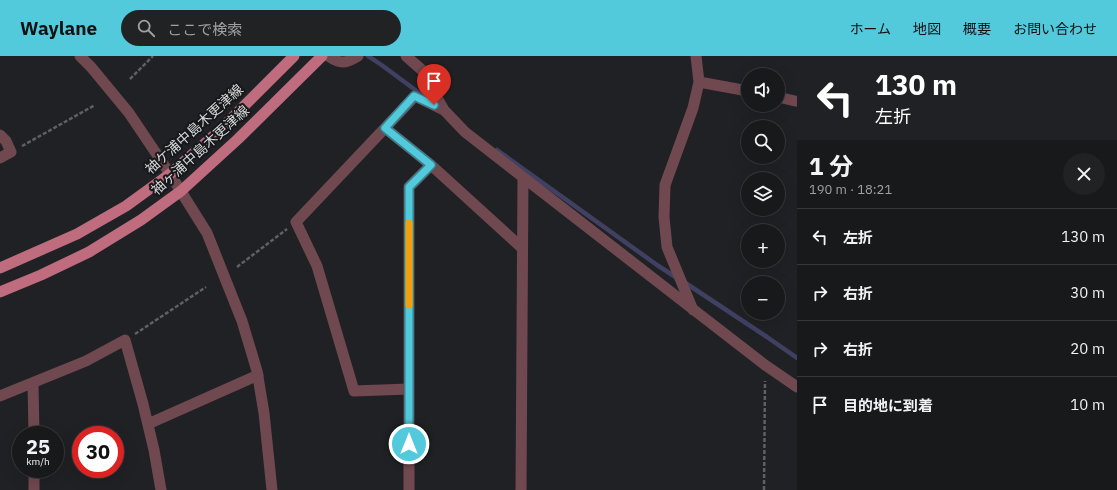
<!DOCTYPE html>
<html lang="ja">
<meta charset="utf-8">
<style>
:root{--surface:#18191b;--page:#212224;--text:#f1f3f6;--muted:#9fa0a3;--line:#36383a;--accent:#53cadc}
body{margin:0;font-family:"IBM Plex Sans","Noto Sans JP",sans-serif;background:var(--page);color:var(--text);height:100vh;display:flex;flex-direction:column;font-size:15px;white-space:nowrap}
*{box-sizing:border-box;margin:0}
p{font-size:13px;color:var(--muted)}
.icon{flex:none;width:22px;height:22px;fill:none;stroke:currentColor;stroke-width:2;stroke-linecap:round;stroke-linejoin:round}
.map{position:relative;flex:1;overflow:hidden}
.drawer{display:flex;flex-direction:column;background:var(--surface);width:320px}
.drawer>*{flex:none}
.top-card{background:#202124;color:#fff;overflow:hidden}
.controls{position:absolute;left:741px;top:12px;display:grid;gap:8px}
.controls a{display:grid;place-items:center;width:44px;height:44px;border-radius:50%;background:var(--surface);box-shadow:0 4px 16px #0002,0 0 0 1px var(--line);font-size:20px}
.speed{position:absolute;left:12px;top:370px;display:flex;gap:8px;font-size:20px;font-weight:700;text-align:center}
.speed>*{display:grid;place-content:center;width:52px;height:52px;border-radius:50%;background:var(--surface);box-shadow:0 4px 16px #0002,0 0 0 1px var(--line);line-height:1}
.speed small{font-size:10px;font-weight:400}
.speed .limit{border:6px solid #d22;background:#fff;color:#111}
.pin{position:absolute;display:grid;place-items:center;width:34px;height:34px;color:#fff;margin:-41px -17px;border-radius:50% 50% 50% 0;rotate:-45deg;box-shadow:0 0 4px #0007}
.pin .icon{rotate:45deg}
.me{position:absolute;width:44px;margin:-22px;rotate:0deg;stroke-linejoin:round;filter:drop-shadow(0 0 3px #0008)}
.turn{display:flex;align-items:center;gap:14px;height:84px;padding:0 12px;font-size:18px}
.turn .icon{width:52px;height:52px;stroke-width:2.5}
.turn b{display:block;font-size:28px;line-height:34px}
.round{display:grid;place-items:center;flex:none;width:42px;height:42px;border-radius:21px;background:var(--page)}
.head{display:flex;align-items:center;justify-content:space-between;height:68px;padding:0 12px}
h1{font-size:24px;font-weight:700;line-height:30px}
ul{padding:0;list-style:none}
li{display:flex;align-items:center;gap:12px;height:56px;padding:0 12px;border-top:1px solid var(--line)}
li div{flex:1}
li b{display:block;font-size:15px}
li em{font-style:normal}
header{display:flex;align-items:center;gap:24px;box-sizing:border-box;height:56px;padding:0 20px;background:var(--accent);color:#111}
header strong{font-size:19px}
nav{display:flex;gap:22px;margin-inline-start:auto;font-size:14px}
.search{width:280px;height:36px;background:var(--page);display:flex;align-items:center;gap:10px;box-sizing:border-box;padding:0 14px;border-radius:22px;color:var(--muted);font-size:15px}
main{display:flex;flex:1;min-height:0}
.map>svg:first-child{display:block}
</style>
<header>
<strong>Waylane</strong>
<div class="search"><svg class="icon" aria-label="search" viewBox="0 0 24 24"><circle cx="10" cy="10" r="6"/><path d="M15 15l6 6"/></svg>ここで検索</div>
<nav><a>ホーム</a><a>地図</a><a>概要</a><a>お問い合わせ</a></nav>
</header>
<main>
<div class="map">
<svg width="797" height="434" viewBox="0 0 797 434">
<rect width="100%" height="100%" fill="#202124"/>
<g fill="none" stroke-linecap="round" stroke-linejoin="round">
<path stroke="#404063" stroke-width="4.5" d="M368 0 383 10 422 39
M497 94 657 209 677 222
M684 226 767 281 797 302"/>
<path stroke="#5f6062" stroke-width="2.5" stroke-dasharray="4 2" stroke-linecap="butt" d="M130 23 153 0
M22 90 95 49
M237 211 287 173
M135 278 206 231
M764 434 765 325"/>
<path stroke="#704850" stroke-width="11" d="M328 0C340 8 345 8 358 0
M406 0 422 14 437 42 444 54 465 76 694 254 765 309 797 331
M699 26 748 35
M778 41 795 45
M385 72 431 109 522 192
M0 79 6 85 11 96 0 102
M693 254 667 191 664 161 665 129 693 52 699 26 696 0
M33 327 34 379
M409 333 354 335 317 210 296 166 385 72 415 40 444 54
M0 340 86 305 125 284 143 348 154 394 161 434
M148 368 258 319
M34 413V434
M409 434V131L431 109
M521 434 523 121"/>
<path stroke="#704850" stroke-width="11" d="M80 0 91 11 129 57 170 118 207 177 242 265 257 315 264 357 272 434"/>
<path stroke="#be6c7e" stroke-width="11" d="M0 212 77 178 126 150 170 118 218 76 294 0
M0 236 41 219 89 196 141 164 181 135 238 83 322 0"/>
</g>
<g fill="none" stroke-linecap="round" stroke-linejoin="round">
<defs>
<path id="route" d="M409 388V131L431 109 385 72 414 40 434 49"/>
</defs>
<use href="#route" stroke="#36838f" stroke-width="10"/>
<use href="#route" stroke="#53cadc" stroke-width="7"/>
<path stroke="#f59e0b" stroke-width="7" d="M409 167V249"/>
</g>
<g text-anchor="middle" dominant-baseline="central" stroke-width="4" stroke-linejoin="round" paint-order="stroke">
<g font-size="14" fill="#d5d6d7" stroke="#17181b">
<text transform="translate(194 73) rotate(-42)">袖ケ浦中島木更津線</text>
<text transform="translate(200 94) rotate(-42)">袖ヶ浦中島木更津線</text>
</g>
</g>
</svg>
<div class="controls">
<a><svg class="icon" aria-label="sound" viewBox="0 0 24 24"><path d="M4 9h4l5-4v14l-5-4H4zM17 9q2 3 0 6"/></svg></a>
<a><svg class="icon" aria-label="search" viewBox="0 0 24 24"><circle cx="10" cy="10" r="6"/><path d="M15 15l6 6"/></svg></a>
<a><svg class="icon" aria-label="layers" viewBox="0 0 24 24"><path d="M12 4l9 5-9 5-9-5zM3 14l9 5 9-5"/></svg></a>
<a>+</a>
<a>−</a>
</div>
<div class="speed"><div>25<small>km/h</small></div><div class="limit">30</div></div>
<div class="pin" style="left:434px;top:49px;background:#d93025"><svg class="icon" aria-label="arrive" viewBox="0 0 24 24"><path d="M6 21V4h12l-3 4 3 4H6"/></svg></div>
<svg class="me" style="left:409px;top:388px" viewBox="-20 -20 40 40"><circle r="17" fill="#53cadc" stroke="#fff" stroke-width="3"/><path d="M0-11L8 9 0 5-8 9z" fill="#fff"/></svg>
</div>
<section class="drawer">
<div class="top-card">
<div class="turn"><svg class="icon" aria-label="left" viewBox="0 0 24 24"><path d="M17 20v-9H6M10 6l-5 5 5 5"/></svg><div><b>130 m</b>左折</div></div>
</div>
<div class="head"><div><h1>1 分</h1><p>190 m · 18:21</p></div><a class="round"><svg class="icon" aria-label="close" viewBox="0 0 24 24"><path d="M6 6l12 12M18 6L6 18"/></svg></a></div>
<ul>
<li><svg class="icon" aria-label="left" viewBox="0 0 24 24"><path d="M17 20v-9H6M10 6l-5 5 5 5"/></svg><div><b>左折</b></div><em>130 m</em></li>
<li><svg class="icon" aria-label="right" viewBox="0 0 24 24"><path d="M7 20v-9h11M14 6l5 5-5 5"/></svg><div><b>右折</b></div><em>30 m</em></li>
<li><svg class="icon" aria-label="right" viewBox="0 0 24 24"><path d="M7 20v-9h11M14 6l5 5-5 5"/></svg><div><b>右折</b></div><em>20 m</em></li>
<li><svg class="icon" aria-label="arrive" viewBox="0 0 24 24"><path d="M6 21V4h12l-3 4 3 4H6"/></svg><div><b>目的地に到着</b></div><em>10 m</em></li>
</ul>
</section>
</main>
